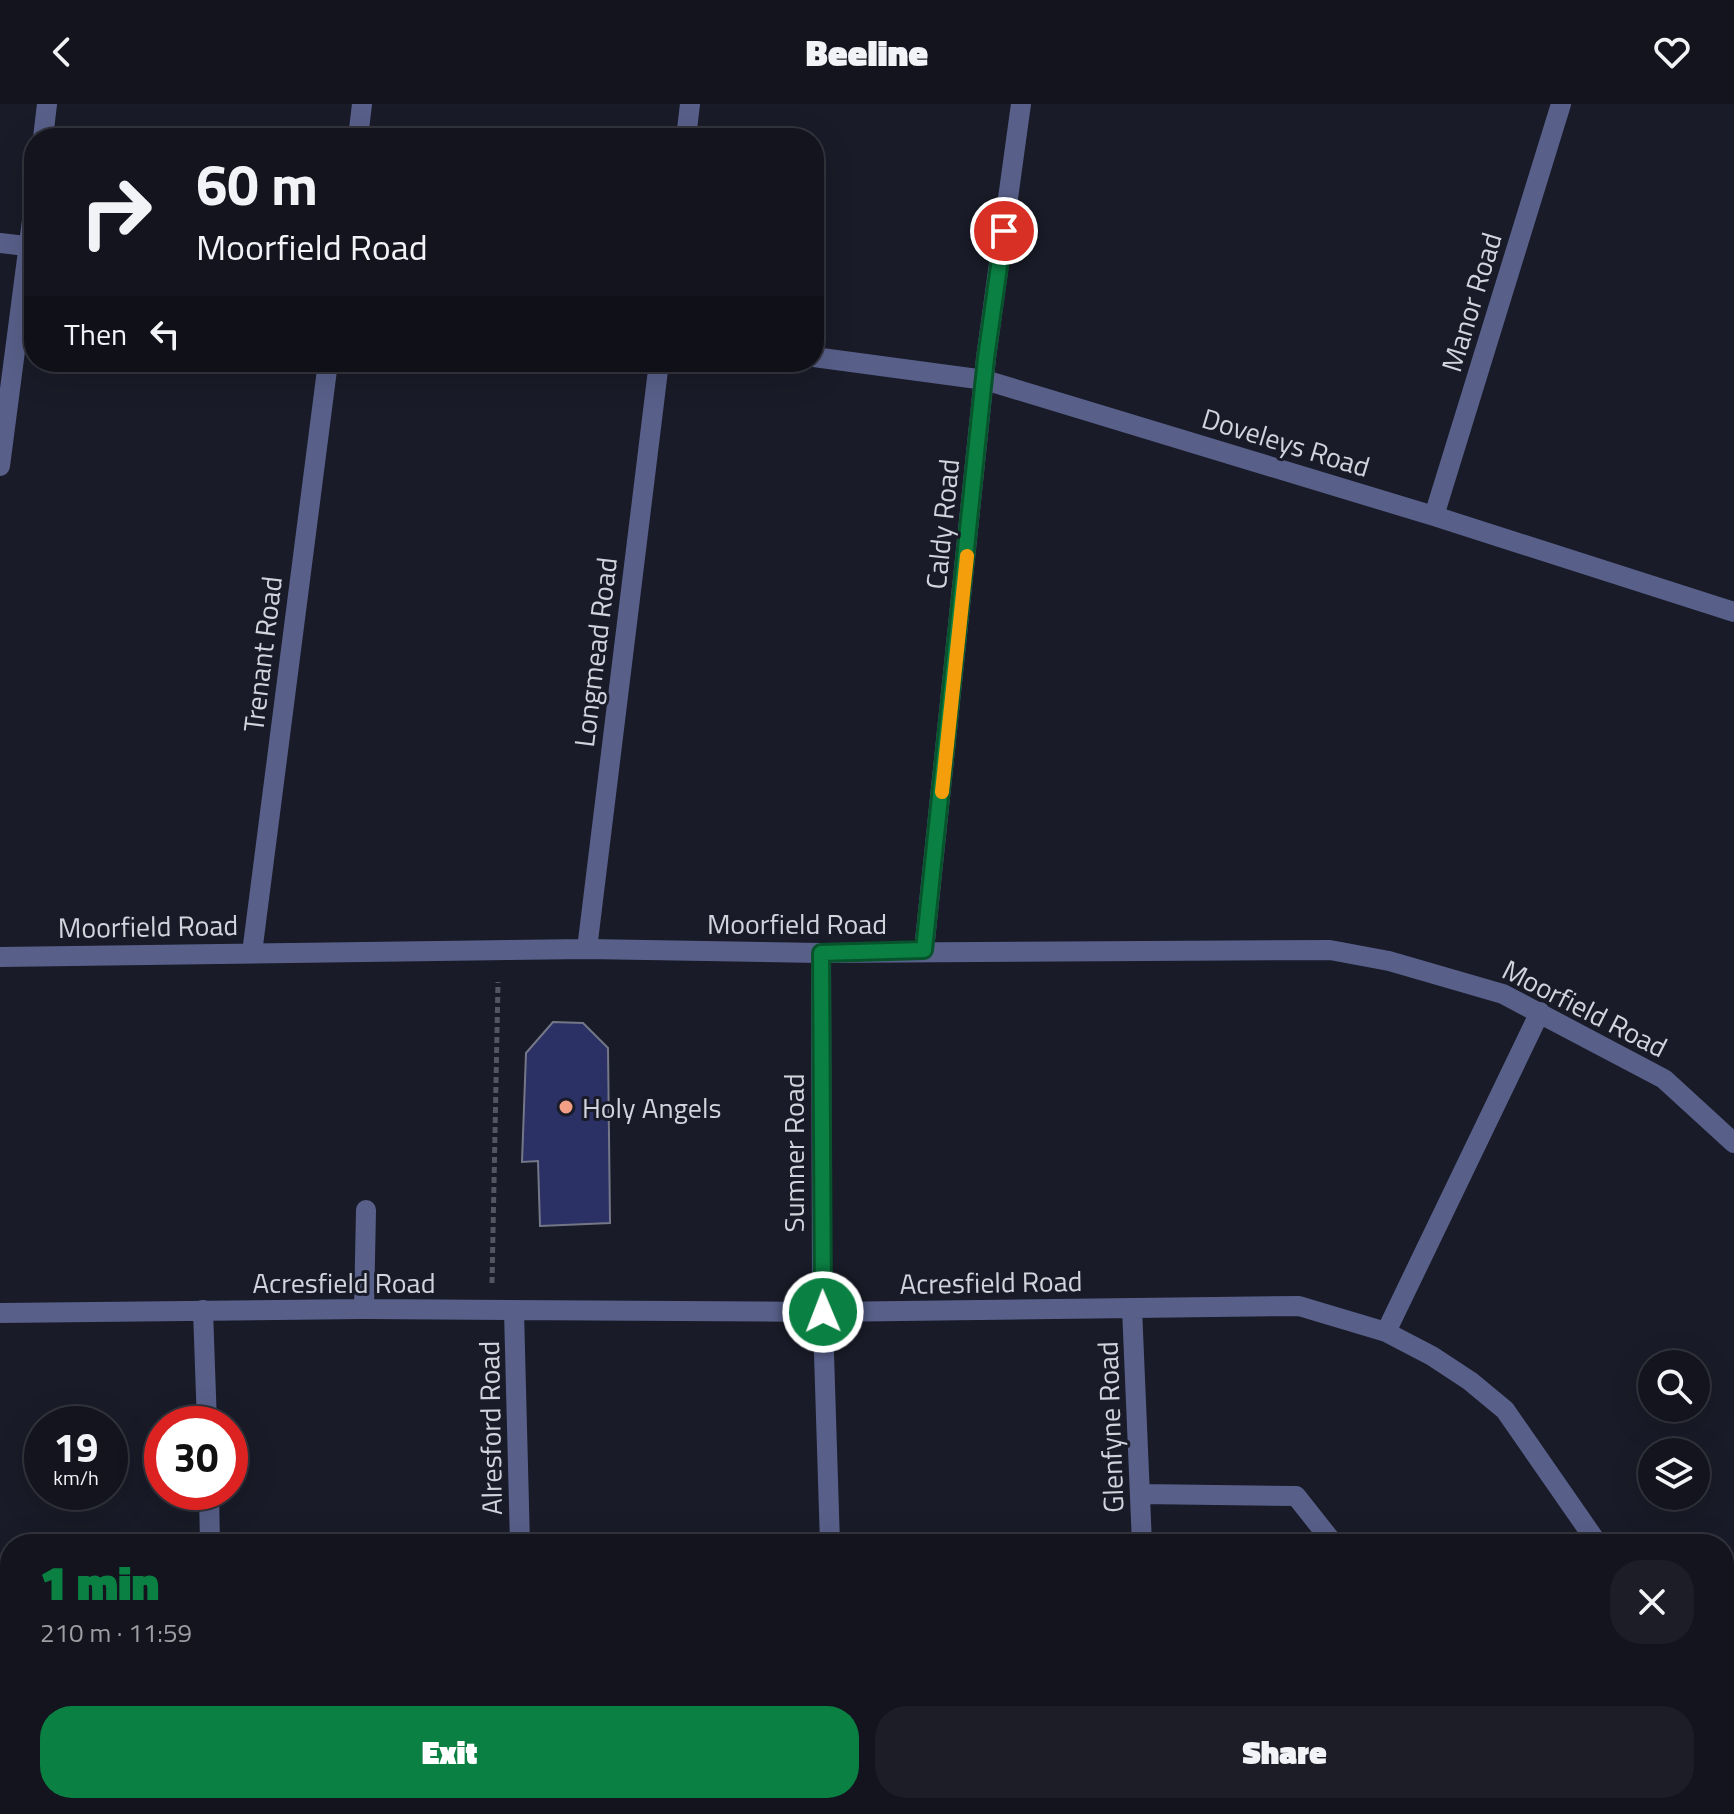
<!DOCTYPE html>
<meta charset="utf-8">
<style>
:root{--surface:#13141e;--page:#1c1d27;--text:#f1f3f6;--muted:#9d9ea4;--line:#32333c;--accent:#0b8043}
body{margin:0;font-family:"Titillium Web",sans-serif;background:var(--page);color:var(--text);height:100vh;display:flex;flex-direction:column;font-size:30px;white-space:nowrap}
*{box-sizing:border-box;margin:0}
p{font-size:26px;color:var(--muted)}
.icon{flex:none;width:44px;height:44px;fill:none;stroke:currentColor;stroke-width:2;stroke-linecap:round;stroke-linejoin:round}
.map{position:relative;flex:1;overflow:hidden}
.details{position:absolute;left:0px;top:1430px;width:1734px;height:280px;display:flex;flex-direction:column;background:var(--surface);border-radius:32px 32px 0 0;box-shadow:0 8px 32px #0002,0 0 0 2px var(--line)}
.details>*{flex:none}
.banner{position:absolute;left:24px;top:24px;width:800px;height:244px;border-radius:32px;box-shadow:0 8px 32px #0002,0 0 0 2px var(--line);background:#13141e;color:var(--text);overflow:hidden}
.tools{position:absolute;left:1638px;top:1246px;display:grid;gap:16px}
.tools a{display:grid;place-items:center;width:72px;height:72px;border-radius:50%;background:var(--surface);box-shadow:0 8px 32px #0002,0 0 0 2px var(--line);font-size:40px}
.speed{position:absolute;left:24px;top:1302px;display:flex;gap:16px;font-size:40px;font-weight:700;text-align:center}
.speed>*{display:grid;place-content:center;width:104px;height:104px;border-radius:50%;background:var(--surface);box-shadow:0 8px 32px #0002,0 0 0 2px var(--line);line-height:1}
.speed small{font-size:20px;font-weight:400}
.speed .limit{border:12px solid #d22;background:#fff;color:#111}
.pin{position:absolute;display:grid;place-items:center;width:68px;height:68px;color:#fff;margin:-34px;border:4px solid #fff;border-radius:50%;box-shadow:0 2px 8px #0007}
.me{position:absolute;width:88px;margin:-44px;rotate:359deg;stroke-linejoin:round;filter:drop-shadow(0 0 6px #0008)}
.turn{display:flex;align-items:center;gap:28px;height:168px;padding:0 40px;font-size:36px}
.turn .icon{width:104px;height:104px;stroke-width:2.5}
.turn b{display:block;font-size:56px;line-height:68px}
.then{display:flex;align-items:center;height:76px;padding:0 40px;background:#0003;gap:16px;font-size:30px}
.round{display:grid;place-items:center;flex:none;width:84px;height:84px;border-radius:32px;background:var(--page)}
.head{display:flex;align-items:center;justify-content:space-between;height:136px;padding:0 40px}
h1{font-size:48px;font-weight:800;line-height:60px;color:var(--accent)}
.button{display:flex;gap:16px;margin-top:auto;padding:16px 40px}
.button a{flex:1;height:92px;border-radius:32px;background:var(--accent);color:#fff;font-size:32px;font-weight:800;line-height:92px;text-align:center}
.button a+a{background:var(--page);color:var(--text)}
header{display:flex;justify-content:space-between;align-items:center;height:104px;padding:0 40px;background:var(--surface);font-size:36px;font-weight:800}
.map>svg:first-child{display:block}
</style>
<header><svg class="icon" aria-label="back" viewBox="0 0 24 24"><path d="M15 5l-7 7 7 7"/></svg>Beeline<svg class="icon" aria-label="heart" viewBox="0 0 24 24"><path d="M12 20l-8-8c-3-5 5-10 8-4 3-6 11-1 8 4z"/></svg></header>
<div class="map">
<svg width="1734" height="1710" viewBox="0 0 1734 1710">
<rect width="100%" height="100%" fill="#191b28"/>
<path fill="#41190d" d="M1734 1583V1710H1687L1681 1700H1724V1589Z"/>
<path fill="#2b3065" stroke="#747787" stroke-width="2" d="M553 918 583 919 608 944 610 1119 540 1122 538 1057 522 1058 526 949Z"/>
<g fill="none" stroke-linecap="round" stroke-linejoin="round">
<path stroke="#535560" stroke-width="5" stroke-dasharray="6 4" stroke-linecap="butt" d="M492 1179 498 878
M1724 1602 1734 1612"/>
<path stroke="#58608a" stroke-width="20" d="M43 34 47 0
M358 34 362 0
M686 34 690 0
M0 139 34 143
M814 253 985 276 1434 412 1734 508
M0 362 34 101
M1434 412 1561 0
M587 845 659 258
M924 846 986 254 1021 0
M252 849 328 258
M821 849 822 1186 830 1440
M0 853 587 845 821 849 1330 846 1389 857 1503 890 1664 975 1734 1039
M1132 1204 1142 1440
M364 1205 366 1106
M203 1206 207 1320
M514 1207 520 1440
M0 1209 364 1205 823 1208 1299 1202 1386 1228 1432 1252 1470 1277 1505 1306 1598 1440
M1386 1228 1540 908
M209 1388 210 1440
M1141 1390 1296 1392 1334 1440
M218 1700V1710
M526 1700V1710
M836 1700V1710
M1147 1700V1710
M1537 1700 1556 1710"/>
<path stroke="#95a3fc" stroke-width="20" d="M1724 1551 1734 1544
M1500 1710 1512 1700"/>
</g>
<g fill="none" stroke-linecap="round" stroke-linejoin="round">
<defs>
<path id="route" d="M823 1208 821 849 924 846 986 254 1004 127"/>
</defs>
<use href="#route" stroke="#07532c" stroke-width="20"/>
<use href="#route" stroke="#0b8043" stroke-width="14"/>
<path stroke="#f59e0b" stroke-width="14" d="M942 688 967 452"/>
</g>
<circle fill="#f39f85" stroke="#191b28" stroke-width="3" cx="566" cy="1003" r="8"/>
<g text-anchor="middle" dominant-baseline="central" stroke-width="6" stroke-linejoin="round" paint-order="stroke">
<g font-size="28" fill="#d2d4dd" stroke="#191b28">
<text transform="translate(1471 198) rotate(-73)">Manor Road</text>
<text transform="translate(1286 338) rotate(17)">Doveleys Road</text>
<text transform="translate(942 420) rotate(-84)">Caldy Road</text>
<text transform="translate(595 548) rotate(-83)">Longmead Road</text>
<text transform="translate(262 550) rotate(-83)">Trenant Road</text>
<text x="797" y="819">Moorfield Road</text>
<text transform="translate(148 822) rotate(-1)">Moorfield Road</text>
<text transform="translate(1585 904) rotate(27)">Moorfield Road</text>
<text transform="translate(793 1049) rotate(-90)">Sumner Road</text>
<text x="344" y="1178">Acresfield Road</text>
<text transform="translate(991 1178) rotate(-1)">Acresfield Road</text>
<text transform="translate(1110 1323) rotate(-92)">Glenfyne Road</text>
<text transform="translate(490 1324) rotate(-91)">Alresford Road</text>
</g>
<g font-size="28" fill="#d2d4dd" stroke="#191b28" text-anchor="start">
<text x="582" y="1003">Holy Angels</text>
</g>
</g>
</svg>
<div class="tools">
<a><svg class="icon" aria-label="search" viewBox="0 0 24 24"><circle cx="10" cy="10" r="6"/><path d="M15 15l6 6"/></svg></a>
<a><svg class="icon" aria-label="layers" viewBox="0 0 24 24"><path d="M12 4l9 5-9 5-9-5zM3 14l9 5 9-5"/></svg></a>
</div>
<div class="speed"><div>19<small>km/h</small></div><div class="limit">30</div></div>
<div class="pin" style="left:1004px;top:127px;background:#d93025"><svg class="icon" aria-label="arrive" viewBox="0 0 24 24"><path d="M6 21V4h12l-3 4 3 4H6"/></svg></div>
<svg class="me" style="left:823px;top:1208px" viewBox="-20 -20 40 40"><circle r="17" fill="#0b8043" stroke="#fff" stroke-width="3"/><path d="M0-11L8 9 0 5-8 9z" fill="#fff"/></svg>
<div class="banner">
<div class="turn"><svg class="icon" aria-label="right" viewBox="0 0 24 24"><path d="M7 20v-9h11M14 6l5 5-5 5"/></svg><div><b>60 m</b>Moorfield Road</div></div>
<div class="then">Then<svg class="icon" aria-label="left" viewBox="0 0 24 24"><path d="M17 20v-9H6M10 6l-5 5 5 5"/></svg></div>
</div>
<section class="details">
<div class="head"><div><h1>1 min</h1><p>210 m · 11:59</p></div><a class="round"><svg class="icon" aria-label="close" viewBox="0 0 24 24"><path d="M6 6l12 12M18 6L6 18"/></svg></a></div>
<div class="button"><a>Exit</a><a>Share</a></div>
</section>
</div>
